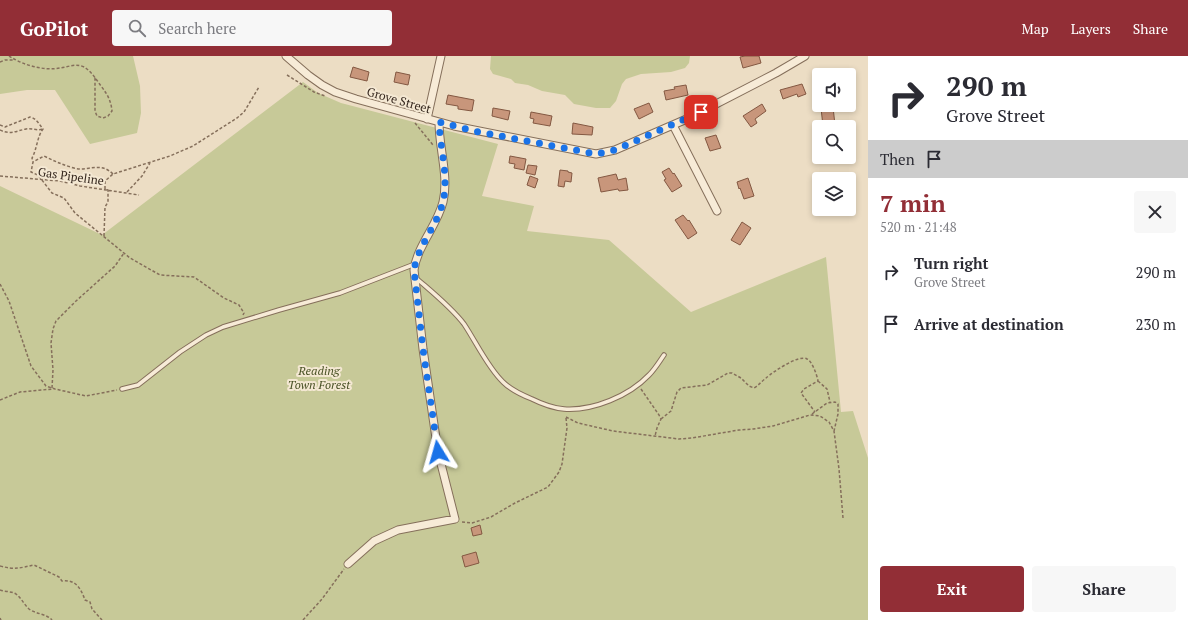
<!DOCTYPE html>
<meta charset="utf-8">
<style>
:root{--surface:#fff;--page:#f7f7f7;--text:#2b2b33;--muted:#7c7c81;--accent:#922e36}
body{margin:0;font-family:"PT Serif",serif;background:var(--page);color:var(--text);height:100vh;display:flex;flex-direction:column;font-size:15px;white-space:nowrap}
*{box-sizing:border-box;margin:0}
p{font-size:13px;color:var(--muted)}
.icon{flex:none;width:22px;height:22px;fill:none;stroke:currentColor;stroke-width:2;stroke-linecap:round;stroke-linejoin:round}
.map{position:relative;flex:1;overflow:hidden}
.sheet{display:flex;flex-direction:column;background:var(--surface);width:320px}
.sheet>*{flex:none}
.guide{background:#fff;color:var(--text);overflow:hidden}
.buttons{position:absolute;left:812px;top:12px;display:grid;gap:8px}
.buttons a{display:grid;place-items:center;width:44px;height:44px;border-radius:4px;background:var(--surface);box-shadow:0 2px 6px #0003;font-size:20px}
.pin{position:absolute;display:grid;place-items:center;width:34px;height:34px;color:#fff;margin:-17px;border-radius:8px;box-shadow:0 2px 6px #0006}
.me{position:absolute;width:44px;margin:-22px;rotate:352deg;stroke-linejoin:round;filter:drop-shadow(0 0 3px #0008)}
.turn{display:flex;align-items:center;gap:14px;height:84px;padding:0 12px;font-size:18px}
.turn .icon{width:52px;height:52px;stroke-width:2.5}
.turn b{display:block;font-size:28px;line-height:34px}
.then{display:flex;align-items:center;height:38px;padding:0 12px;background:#0003;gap:8px;font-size:15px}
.round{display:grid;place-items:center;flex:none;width:42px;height:42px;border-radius:4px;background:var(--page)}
.summary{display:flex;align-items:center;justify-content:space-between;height:68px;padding:0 12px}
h1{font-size:24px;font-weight:800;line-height:30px;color:var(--accent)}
.action{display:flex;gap:8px;margin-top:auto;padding:8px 12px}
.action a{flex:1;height:46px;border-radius:4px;background:var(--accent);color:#fff;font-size:16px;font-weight:800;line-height:46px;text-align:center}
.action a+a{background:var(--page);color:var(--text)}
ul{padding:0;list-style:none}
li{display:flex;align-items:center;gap:12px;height:52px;padding:0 12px}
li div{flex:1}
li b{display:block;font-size:15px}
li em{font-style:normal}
header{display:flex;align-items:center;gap:24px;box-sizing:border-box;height:56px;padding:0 20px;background:var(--accent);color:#fff}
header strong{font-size:19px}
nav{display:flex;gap:22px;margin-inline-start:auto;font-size:14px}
.search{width:280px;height:36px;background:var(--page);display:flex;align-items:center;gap:10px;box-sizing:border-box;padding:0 14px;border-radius:4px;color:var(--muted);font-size:15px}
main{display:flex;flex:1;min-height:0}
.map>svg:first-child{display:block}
</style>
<header>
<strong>GoPilot</strong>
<div class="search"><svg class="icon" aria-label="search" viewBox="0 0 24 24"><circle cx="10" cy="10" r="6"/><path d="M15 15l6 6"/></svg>Search here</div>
<nav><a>Map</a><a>Layers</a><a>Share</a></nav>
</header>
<main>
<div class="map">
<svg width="868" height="564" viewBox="0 0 868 564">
<rect width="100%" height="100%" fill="#ecddc4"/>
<path fill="#c7c998" d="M0 0H133L140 30 141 57 137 77 90 88 55 34H27L0 38Z
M491 0H690L689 7 685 12 671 16 641 18 626 23 622 28 616 45 610 52H596L574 48 565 39 542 35 528 29 515 27 511 23 493 18 490 13Z
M303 26 318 37 341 47 498 88 482 140 534 150 527 175 609 184 691 256 826 201 841 356 853 355 868 402V564H0V130L102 179Z"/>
<path fill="#c8967b" stroke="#835842" d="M745 0H759L761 7 743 12 740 1Z
M353 11 369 16 367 25 350 21Z
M396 16 410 19 408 29 394 26Z
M802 28 806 38 798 41 797 38 783 43 780 34Z
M686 29 688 39 666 44 664 35 675 33 674 31Z
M448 39 474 44 472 55 458 53V50L446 48Z
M649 47 653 56 639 63 634 53Z
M762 48 766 55 755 63 757 67 751 71 743 60Z
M833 51 835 69 823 70 821 52Z
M493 52 510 55 508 64 492 60Z
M531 56 552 60 550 70 533 67 534 63 530 62Z
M573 67 593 71 592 79 572 78Z
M716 79 721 92 710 95 705 82Z
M510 100 526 103 524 114 514 112 515 108 509 107Z
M528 109 537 110 535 119 526 117Z
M669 112 673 118 674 117 682 130 672 136 664 124 666 123 662 116Z
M560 114 568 115V116L572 117 571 126 565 125 564 131 558 130Z
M616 118 618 124 626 122 628 134 619 135 618 133 601 136 598 122Z
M530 120 538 123 535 132 527 129Z
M748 122 754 140 744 143 740 132 739 133 737 126Z
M683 159 688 165 689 164 697 177 688 183 675 164Z
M742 166 751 172 740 189 731 184Z
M480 469 482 478 473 480 471 472Z
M476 496 479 507 465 511 462 500Z"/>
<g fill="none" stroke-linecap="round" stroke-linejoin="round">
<defs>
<path id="lane" d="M416 222C432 236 451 251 464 268 476 286 488 312 503 326 510 333 522 339 532 343 542 348 553 352 564 353 593 355 629 340 649 319 655 313 659 306 664 299
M122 333 138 329 180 296 206 279 223 271 279 254 340 237 415 208"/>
<path id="street" d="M286 0 308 19 322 29 335 36 356 43 454 70 596 98 615 94 689 62 776 17 805 0
M427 63 441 0
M673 69 717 155
M348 508 374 485 398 474 455 463 438 396 423 293 414 214C417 190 437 170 443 146 449 120 439 93 439 66"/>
</defs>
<use href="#lane" stroke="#856f5b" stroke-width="5.5"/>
<use href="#street" stroke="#856f5b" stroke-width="9"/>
<path stroke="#856f5b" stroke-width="1.5" stroke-dasharray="3 2" stroke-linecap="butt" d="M9 0C23 9 43 15 60 12 68 11 76 7 84 11 91 15 96 23 101 30 107 38 111 44 112 55L108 60 103 62 97 60 95 55V20
M0 6 5 4H14
M287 19 314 36 325 40
M415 67 433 89
M0 69 5 71 30 61C36 62 39 68 43 73 37 81 37 93 32 102L33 106
M0 74C10 79 16 75 26 73 32 72 37 75 43 73
M113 118C100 105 87 116 74 112 63 109 54 105 44 100L33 106 31 116 38 119 52 137 64 142 75 157 130 202 160 219 194 221 224 242 239 249 244 257 243 259
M0 120 60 125 80 130 139 139
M127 136 142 120 150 107
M104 180 105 151 108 146V134L105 133V125L113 118 170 100 193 90 237 62 244 56 259 31
M0 228 9 245 31 310 46 330 55 333 86 340 117 334
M818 325 827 333 830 346
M52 332 53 314 51 287 53 273 56 265 76 245 115 210 124 197
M641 333 659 359 661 363 657 372 655 380
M0 344 20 336 53 333
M812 358 827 347 835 346 838 348V358L834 375
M566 361 578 367 613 375 679 383 692 382 739 374 753 373 773 370 810 359 820 360 829 366 834 375 839 413 843 462
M661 363 671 355 677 336 681 332 707 329 728 317H732L741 322 749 330 754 332C759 329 762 325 766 322 773 316 799 298 807 303 812 305 817 319 818 325L804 333 801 337 815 356
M462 466 472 467 491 461 515 447 548 431 559 416 562 408 567 372 566 362
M0 510C16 514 19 512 34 509L59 521 62 525C76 523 81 533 85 544L90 546 92 553 102 564
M0 534C5 536 11 535 16 538 21 542 24 548 29 553 36 558 47 558 52 564
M0 562 1 564
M303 564 322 543 344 513"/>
<use href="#lane" stroke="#f7ebd7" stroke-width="3.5"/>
<use href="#street" stroke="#f7ebd7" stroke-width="7"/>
</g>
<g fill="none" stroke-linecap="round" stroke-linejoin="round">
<path stroke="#1a73e8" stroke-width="7" stroke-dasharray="0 12.6" d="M438 396 423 293 414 214C418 189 437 170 443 146 449 120 440 92 439 66L474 75 596 98 615 94 701 56"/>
</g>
<g text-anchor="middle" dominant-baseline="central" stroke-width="4" stroke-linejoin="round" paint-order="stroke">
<g font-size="12" fill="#36281f" stroke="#f4e8d3">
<text transform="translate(399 44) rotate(16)">Grove Street</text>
<text transform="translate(71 120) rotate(8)">Gas Pipeline</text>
</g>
<g font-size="12" font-style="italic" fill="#4a5226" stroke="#f4e8d3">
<text x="319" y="314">Reading<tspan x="319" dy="14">Town Forest</tspan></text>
</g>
</g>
</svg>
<div class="buttons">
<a><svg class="icon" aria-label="sound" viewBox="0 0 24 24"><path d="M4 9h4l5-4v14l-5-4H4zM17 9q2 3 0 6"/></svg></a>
<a><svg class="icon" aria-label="search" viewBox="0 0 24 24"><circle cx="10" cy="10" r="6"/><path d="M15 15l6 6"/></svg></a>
<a><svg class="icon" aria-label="layers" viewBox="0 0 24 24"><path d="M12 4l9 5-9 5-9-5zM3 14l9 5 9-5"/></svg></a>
</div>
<div class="pin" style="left:701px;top:56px;background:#d93025"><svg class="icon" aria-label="arrive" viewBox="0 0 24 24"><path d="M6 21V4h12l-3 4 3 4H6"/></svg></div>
<svg class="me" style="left:438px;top:396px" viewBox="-20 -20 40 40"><path d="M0-17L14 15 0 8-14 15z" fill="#1a73e8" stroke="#fff" stroke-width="4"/></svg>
</div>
<section class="sheet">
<div class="guide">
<div class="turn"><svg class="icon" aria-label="right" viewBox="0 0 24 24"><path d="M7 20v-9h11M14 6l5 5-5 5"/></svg><div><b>290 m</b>Grove Street</div></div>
<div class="then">Then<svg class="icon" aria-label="arrive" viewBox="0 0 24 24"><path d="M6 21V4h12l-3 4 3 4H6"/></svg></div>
</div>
<div class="summary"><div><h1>7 min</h1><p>520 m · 21:48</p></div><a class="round"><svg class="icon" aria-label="close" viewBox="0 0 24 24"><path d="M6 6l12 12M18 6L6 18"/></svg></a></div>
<ul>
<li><svg class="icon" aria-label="right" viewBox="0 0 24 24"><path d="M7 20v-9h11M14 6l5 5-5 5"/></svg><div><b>Turn right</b><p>Grove Street</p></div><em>290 m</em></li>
<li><svg class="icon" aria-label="arrive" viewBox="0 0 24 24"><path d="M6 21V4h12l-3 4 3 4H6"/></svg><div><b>Arrive at destination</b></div><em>230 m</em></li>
</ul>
<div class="action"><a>Exit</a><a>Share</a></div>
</section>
</main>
